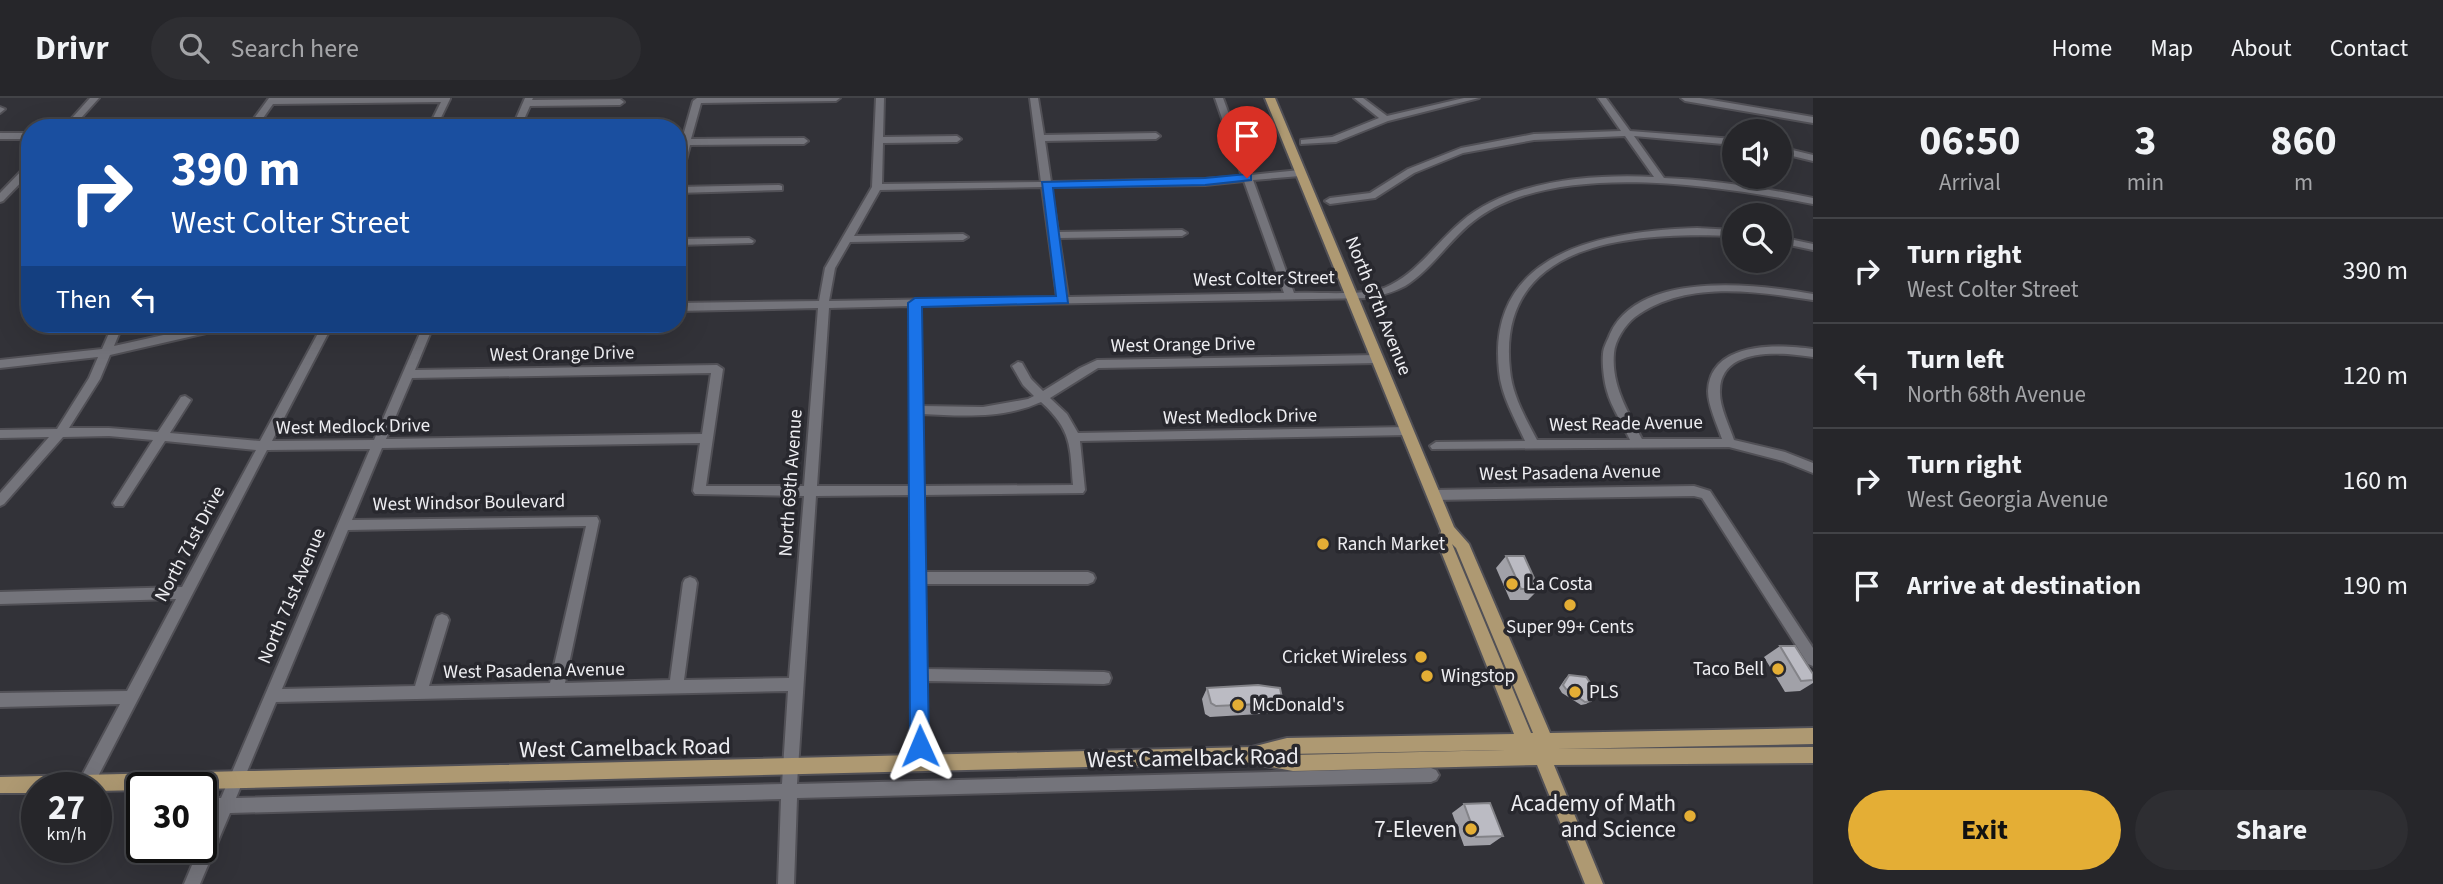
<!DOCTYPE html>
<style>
:root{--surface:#26262a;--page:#2e2e32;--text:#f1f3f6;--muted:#a4a5a8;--line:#424347;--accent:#e4ae35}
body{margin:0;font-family:"Source Sans 3",sans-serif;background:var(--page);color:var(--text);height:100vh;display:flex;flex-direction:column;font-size:26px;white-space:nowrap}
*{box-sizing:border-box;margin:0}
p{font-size:23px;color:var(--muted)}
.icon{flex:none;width:38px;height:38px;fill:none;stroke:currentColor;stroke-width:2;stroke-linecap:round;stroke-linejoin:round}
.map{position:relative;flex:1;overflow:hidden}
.panel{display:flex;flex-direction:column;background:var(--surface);width:630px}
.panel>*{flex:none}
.banner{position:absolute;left:21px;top:21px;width:665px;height:214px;border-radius:28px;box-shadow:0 7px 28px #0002,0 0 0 2px var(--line);background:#1a4fa0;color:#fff;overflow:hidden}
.buttons{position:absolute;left:1722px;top:21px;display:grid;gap:14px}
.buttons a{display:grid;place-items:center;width:70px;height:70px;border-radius:50%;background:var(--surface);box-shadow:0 7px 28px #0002,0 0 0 2px var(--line);font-size:35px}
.speed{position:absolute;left:21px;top:674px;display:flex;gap:14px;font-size:35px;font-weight:700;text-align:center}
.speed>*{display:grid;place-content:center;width:91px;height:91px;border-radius:50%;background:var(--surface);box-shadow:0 7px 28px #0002,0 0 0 2px var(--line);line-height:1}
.speed small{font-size:18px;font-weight:400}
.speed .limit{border:4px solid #111;border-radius:10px;background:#fff;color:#111}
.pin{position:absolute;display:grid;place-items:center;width:60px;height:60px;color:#fff;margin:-72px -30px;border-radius:50% 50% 50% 0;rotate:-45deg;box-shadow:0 0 7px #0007}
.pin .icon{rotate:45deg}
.me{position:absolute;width:77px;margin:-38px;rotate:359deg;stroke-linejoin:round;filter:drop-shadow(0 0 5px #0008)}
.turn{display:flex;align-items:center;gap:24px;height:147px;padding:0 35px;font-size:32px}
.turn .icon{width:91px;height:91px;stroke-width:2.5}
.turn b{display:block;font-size:49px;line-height:60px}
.then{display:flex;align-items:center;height:66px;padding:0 35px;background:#0003;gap:14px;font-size:26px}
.eta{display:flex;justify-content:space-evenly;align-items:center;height:119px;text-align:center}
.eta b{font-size:42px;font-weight:700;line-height:49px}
.button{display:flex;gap:14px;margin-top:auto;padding:14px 35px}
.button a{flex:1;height:80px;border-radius:42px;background:var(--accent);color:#111;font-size:28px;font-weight:700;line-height:80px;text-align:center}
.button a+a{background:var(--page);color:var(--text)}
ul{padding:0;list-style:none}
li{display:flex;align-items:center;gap:21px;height:105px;padding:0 35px;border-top:2px solid var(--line)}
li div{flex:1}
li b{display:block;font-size:26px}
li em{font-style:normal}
header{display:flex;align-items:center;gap:42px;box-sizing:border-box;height:98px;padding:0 35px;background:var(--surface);border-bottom:2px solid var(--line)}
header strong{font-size:33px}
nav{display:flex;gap:38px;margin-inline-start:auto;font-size:24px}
.search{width:490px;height:63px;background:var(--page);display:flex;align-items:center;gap:18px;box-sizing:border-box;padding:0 24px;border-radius:38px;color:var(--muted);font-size:26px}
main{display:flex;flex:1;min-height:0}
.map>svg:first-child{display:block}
</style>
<header>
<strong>Drivr</strong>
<div class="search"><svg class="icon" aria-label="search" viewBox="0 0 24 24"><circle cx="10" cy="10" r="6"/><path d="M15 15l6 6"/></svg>Search here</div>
<nav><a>Home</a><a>Map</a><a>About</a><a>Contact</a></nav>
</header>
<main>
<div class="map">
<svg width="1813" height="786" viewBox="0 0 1813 786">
<rect width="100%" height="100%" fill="#323238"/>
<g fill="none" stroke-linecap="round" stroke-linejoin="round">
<defs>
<path id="minor" d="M90 0H99L72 30H63Z
M269 0H450V1L436 30H428L441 4 273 6 256 30H247Z
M525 0H533L532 2 620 1 624 4 620 7 530 8 520 30H512Z
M719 0H840L836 3 701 5 691 41 804 40 808 43 804 46 690 47 682 77 677 80V59L693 3 697 0Z
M876 0H884L883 39 957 38 961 41 957 44 883 45 882 86 1041 84 1030 0H1038L1044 37 1156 35 1160 38 1156 41 1045 43 1051 84 1205 81 1242 78 1215 0H1223L1251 77 1300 72 1305 75 1300 78 1253 82 1294 195C1319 194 1362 198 1384 190 1416 177 1435 146 1461 124 1509 82 1593 76 1654 79L1625 38 1534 42 1463 55 1414 75 1375 100 1330 106 1325 103 1330 100 1370 95 1408 71 1461 50 1534 36 1621 33 1598 0H1606L1630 33 1734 41V47L1634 38 1664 80C1714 82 1764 90 1813 100V106C1721 88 1560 62 1479 119 1451 138 1434 170 1405 188 1394 194 1382 197 1370 200L920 208 922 308 983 309 1028 301 1034 298 1023 287 1012 268 1018 264 1022 265 1031 281 1043 293 1080 270 1097 262 1377 257 1382 261 1377 265 1098 270 1050 300 1067 316 1078 335 1407 329 1413 333 1407 337 1080 343 1085 392 1083 395 923 397 924 474H1088L1093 476 1095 480 1093 484 1088 486H925L926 571 1104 574 1109 575 1111 580 1109 585 1104 586 926 583 927 665 925 670 920 672 915 670 913 665 911 397 816 398 797 686 1431 670 1436 672 1439 677 1436 682 1431 684 797 700 794 786H778L781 701 230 715 200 786H184L214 715 201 716V700H221L370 351 267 352 92 690H80L78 685 120 606 0 609V595L127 593 176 501 0 506V494L182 489 256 352 165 343 123 408H115L113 405 153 342 109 338 63 339 4 406 0 408V395L49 339 0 340V332L57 331 89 280 98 259 0 270V262L102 251 113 226H123L114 248 213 226H233L228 230 110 257 100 281 69 330H109L158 334 181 299 185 298 191 302 170 335 260 343 323 226H333L272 343 374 342 424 226H434L415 272 717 267 723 271 706 388H804L818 210 677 213V205L819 203 825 170 872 89ZM1244 83 1284 195 1068 199 1059 140 1182 138 1187 135 1182 132 1058 134 1051 89 1205 87ZM1042 89 1057 199 829 203 835 170 850 144 963 142 968 139 963 136 854 138 880 92ZM910 208 911 388H817L829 210ZM711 275 702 336 386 341 412 280ZM1041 304C1072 332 1070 348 1073 387L923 388 922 316C961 318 1004 321 1041 304ZM700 345 693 393 695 396 804 398 789 580 684 582 697 485 695 481 690 479 685 481 683 485 670 582 565 585 599 423 597 419 352 422 382 350ZM586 428 550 585 429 588 449 522 447 518 442 516 437 518 435 522 415 588 282 591 348 432ZM788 593 782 686 236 700 276 604Z
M1354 0H1363L1387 18 1464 0H1479L1388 23 1336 44 1301 46V42L1332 39 1379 20Z
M1681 0H1700L1813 19V25L1685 3Z
M0 9 5 11 0 15Z
M0 35H30V41H0Z
M1780 49 1813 57V63L1780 55Z
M30 66V75L3 103 0 104V95L27 67Z
M779 87 782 88V92L677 95V89Z
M1697 130 1734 132V138C1639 134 1495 140 1510 272 1512 297 1526 321 1537 342H1630C1623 326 1611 309 1607 293 1604 283 1602 266 1603 256 1603 249 1608 242 1610 236 1639 172 1757 186 1813 196V202C1755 193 1685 182 1635 219 1625 227 1615 242 1614 255 1611 287 1628 314 1642 341H1722C1717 326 1708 308 1708 293 1710 243 1778 246 1813 251V259C1783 254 1718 248 1720 295 1720 310 1729 327 1734 342L1785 354 1813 365V375L1783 363 1729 349 1432 351 1430 348 1436 344 1525 343C1515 321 1501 297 1499 273 1486 152 1605 133 1697 130Z
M1780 139 1813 146V152L1780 145Z
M749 140 754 143 752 145 677 147V141Z
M1694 388 1710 393 1813 550V568L1808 566 1702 400 1694 398 1433 402 1429 400 1427 397 1429 394 1433 392Z"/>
<path id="major" d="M1265 0H1275L1454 429 1469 446 1550 635 1813 630V646L1556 651 1813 649V665L1554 667 1603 786H1585L1537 667 1293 673 1250 665 201 691 142 690V692L96 693V690H37V695H0V679L1252 649 1287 640 1514 636 1438 446 1441 433ZM1452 446 1456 450 1533 635H1531ZM1505 652 1293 657 1288 656Z"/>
</defs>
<use href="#minor" stroke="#515056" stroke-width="4"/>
<use href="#major" stroke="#515056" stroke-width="4"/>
<use href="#minor" fill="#74747b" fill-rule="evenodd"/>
<use href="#major" fill="#ae9972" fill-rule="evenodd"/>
</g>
<path fill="#a1a1a8" d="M1506 458 1539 491 1528 502H1510L1496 470Z
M1780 548 1813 576V585L1800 593 1785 594 1764 559Z
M1569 577 1591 603 1586 606 1581 607 1562 595 1559 590 1565 581Z
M1207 590 1283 605 1276 615 1210 619 1205 616 1202 601Z
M1464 706 1503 738 1490 747 1464 748 1452 715Z"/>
<path fill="#bbbbc3" stroke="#838388" stroke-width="2" d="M1506 458H1524L1539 491H1521Z
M1780 548H1795L1813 576V582L1801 583Z
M1569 577 1586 579 1597 594 1591 603 1585 604 1566 591 1563 587Z
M1258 587 1280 590 1283 605 1216 608 1211 605 1207 590Z
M1490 705 1503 738 1476 739 1464 706Z"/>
<path fill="#1a73e8" stroke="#114b97" stroke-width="2" d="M1247 76 1251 77V82L1205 87 1053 90 1068 205 922 209 929 648 927 654 920 657 913 654 910 648 908 205 915 200 1056 198 1042 84 1205 80Z"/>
<g fill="#e4ae35" stroke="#28282e" stroke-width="2.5">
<circle cx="1323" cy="446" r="7"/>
<circle cx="1512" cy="486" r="7"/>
<circle cx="1570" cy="507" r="7"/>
<circle cx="1421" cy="559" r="7"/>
<circle cx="1778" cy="571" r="7"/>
<circle cx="1427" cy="578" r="7"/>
<circle cx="1575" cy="594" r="7"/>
<circle cx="1238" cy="607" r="7"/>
<circle cx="1690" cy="718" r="7"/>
<circle cx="1471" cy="731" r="7"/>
</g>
<g text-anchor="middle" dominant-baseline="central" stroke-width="7" stroke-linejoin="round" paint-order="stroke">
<g font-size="19" fill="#eeeef2" stroke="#28282e">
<text transform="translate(1264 181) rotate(-1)">West Colter Street</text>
<text transform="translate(1378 208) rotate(68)">North 67th Avenue</text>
<text transform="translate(1183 247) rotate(-1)">West Orange Drive</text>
<text transform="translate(562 256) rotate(-1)">West Orange Drive</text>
<text transform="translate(1240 319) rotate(-1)">West Medlock Drive</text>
<text transform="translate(1626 326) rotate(-1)">West Reade Avenue</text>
<text transform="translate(353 329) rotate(-1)">West Medlock Drive</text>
<text transform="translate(1570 375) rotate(-1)">West Pasadena Avenue</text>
<text transform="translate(791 385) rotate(-86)">North 69th Avenue</text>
<text transform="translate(469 405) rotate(-1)">West Windsor Boulevard</text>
<text transform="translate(190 446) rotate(-62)">North 71st Drive</text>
<text transform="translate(292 498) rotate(-67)">North 71st Avenue</text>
<text transform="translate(534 573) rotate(-1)">West Pasadena Avenue</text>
</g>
<g font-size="19" fill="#eeeef2" stroke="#28282e" text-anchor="start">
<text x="1337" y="446">Ranch Market</text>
<text x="1526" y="486">La Costa</text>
<text x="1570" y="529" text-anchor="middle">Super 99+ Cents</text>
<text x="1407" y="559" text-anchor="end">Cricket Wireless</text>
<text x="1764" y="571" text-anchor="end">Taco Bell</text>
<text x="1441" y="578">Wingstop</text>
<text x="1589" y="594">PLS</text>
<text x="1252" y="607">McDonald's</text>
</g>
<g font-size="23" fill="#eeeef2" stroke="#28282e">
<text transform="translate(625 650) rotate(-1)">West Camelback Road</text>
<text transform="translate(1193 660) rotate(-1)">West Camelback Road</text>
</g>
<g font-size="23" fill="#eeeef2" stroke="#28282e" text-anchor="end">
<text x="1676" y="705">Academy of Math<tspan x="1676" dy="26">and Science</tspan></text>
<text x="1457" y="731">7-Eleven</text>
</g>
</g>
</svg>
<div class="buttons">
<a><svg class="icon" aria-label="sound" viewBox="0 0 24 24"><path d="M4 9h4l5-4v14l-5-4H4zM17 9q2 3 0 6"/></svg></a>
<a><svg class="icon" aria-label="search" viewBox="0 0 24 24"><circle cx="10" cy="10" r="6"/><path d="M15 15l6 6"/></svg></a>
</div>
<div class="speed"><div>27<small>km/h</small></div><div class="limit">30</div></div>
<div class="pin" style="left:1247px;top:80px;background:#d93025"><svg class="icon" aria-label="arrive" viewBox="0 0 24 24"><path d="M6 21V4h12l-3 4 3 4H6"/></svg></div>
<svg class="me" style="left:920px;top:648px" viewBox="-20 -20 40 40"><path d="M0-17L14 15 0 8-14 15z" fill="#1a73e8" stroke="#fff" stroke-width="4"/></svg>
<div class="banner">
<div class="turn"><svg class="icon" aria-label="right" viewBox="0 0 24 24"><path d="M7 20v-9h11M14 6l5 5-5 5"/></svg><div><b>390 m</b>West Colter Street</div></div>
<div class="then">Then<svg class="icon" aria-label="left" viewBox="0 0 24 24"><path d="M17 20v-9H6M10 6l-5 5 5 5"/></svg></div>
</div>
</div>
<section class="panel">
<div class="eta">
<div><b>06:50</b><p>Arrival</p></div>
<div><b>3</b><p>min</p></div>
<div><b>860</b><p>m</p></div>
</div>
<ul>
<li><svg class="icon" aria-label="right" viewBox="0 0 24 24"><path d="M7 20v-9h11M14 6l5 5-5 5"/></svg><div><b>Turn right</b><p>West Colter Street</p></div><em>390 m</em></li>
<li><svg class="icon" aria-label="left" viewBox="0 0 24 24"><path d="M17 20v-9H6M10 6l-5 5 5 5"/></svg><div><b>Turn left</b><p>North 68th Avenue</p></div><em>120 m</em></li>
<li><svg class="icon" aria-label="right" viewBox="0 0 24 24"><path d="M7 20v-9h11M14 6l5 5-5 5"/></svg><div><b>Turn right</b><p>West Georgia Avenue</p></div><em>160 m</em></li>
<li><svg class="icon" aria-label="arrive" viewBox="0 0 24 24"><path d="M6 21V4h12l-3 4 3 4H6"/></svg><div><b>Arrive at destination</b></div><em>190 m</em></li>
</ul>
<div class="button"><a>Exit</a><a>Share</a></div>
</section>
</main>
